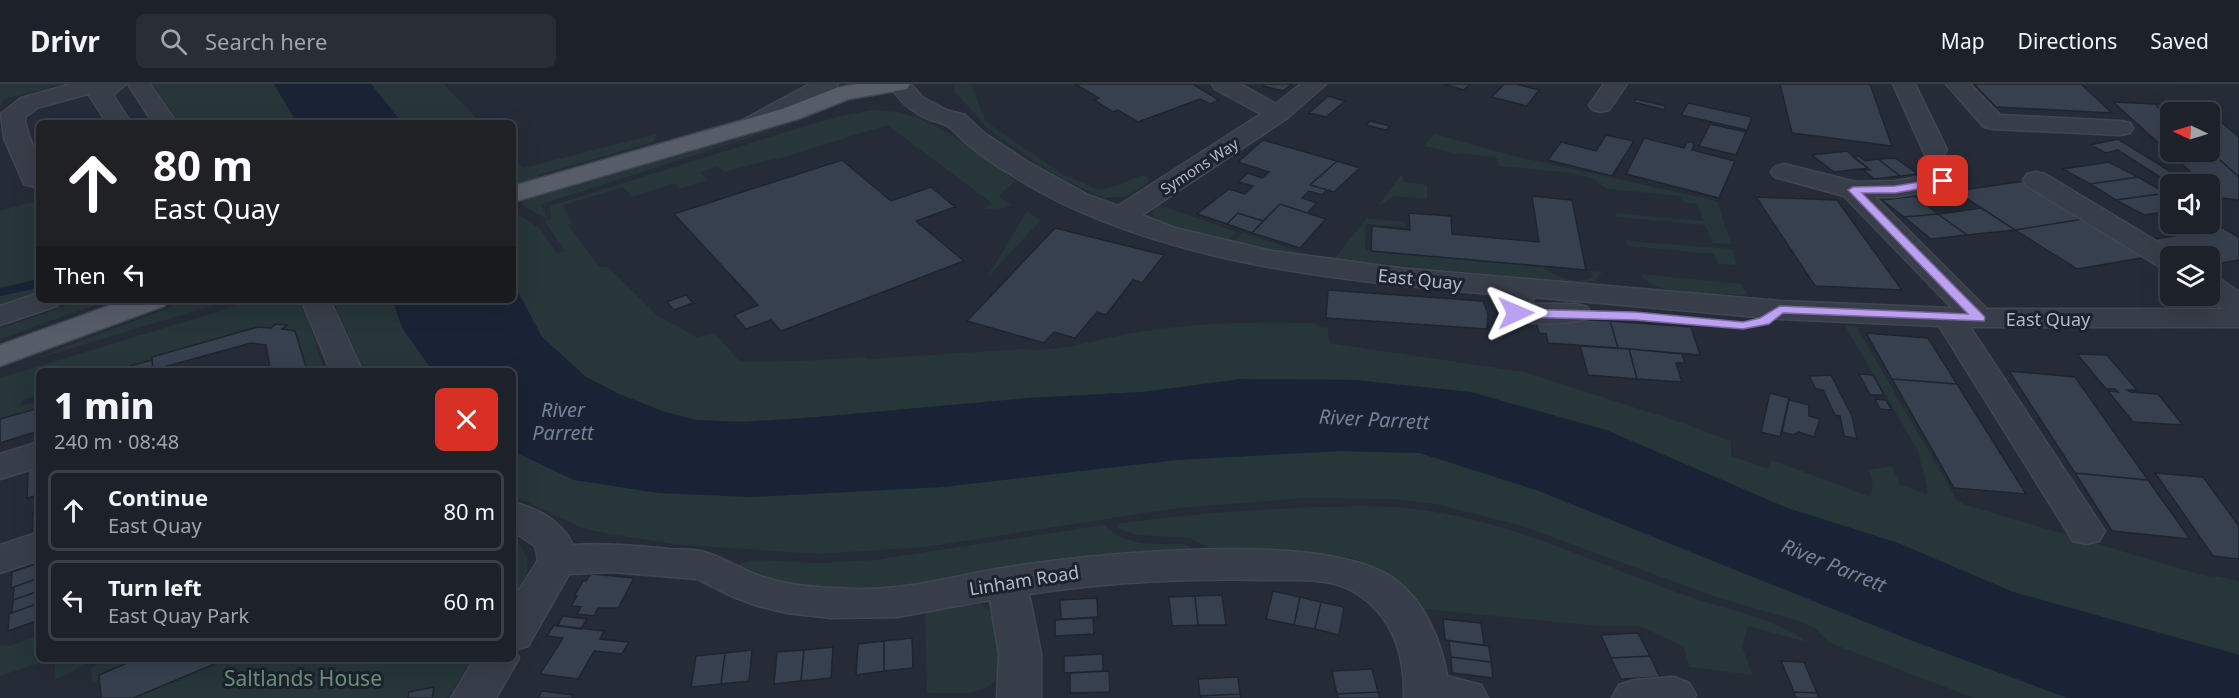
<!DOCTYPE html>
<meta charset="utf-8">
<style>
:root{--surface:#1c212a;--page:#292e36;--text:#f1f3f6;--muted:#a0a3a8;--line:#3a3e47}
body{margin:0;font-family:"Noto Sans",sans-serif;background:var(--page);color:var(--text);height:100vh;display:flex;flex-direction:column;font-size:22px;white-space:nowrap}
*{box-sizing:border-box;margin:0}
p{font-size:20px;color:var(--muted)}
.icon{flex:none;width:33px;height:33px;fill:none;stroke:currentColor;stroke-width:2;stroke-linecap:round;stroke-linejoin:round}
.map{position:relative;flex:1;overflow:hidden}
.panel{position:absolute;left:36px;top:284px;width:480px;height:294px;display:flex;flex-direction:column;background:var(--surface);border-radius:9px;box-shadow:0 6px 24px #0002,0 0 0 2px var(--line)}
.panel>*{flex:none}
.banner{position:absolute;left:36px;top:36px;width:480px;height:183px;border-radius:9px;box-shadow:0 6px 24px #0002,0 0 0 2px var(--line);background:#202124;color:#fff;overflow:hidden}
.needle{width:39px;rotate:274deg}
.fabs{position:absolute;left:2160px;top:18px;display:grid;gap:12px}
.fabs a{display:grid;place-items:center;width:60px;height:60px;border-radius:9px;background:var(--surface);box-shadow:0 6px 24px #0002,0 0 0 2px var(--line);font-size:30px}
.pin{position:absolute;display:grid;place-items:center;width:51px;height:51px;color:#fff;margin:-26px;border-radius:12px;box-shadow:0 3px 9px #0006}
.me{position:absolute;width:66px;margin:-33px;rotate:89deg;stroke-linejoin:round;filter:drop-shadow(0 0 4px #0008)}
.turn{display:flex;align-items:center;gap:21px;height:126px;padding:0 18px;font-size:27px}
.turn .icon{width:78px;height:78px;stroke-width:2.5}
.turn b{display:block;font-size:42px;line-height:51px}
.then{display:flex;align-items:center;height:57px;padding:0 18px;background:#0003;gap:12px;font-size:22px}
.round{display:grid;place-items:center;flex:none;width:63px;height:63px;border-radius:9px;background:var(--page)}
.headline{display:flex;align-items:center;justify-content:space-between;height:102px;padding:0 18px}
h1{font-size:36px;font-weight:800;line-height:45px}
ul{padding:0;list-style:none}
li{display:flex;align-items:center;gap:18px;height:81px;margin:0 12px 9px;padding:0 6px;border:3px solid var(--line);border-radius:9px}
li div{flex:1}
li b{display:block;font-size:22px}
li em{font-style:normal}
header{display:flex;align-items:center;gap:36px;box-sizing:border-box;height:84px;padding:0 30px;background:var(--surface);border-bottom:2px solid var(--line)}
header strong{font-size:28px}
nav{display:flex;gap:33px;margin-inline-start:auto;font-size:21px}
.search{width:420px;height:54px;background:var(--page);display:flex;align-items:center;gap:15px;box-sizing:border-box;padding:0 21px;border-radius:9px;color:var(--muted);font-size:22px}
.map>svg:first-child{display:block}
</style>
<header>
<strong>Drivr</strong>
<div class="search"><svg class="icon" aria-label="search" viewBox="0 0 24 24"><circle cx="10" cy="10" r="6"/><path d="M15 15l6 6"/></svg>Search here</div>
<nav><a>Map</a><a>Directions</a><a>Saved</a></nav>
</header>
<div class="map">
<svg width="2239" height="614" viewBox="0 0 2239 614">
<rect width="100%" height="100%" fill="#252c38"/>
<path fill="#263639" d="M0 0H62L5 15 0 22Z
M153 0H274L297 39H179Z
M371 0H444L481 39H402Z
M955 0H971L986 38 1064 91 1099 106 1113 103 1142 91 1148 94V99L1125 113 1105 114 1094 110 1054 90 989 46 954 7Z
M874 26C931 26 970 66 1015 96L999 112 1011 121 998 126 983 125 993 120 887 41 778 75 776 74 725 88 717 83 701 88 707 96 679 105 675 99 632 113 623 103 563 121 572 139 568 141 599 182 608 183 658 232 697 253 715 249 740 278 800 277 865 273 868 275 1021 265C1058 269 1090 257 1126 250 1188 239 1252 237 1315 239L1320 243 1328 244 1329 259 1524 288 1680 338 1731 357V372L1769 385 1772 376 1871 413 1873 398 1868 386 1892 382 1900 401 1927 410C1929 399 1920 382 1918 367L1845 242H1856L1957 416 1966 421 2212 494 2218 492 2239 497V571L2013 508 1898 459 1787 424 1606 346 1470 308 1354 296 1242 295 1143 308 1028 314 818 333 742 338 696 336 662 327 619 310 586 293 542 253 513 199V129H516L539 144 557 169 565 167 545 138 551 134 550 122 802 43 845 31Z
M817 32 545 119 541 121 547 135C510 116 513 113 513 73L523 84 657 50 654 58 537 91 544 110Z
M1434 50 1514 72 1717 117 1731 160 1713 159 1705 141 1616 133 1615 129 1704 137 1697 120 1684 119 1680 112 1607 105 1594 95 1572 89 1499 82 1496 73 1454 69 1424 62Z
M1402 90 1404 98 1427 101V115L1394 112 1382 120H1379Z
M39 116V208L0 222V127Z
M1159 121 1237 148 1228 156C1209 152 1166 146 1153 131V126Z
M1027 127 1041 136 986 195Z
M1367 134 1405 138V143L1366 140 1365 166 1543 183C1554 192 1578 202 1592 193L1591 187 1602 188 1595 197 1585 200 1334 175Z
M1243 149 1297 167 1294 170 1234 158Z
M1626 157 1733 165 1736 181 1718 180 1714 170 1628 162Z
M1640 190 1742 200 1747 211C1721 209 1655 214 1640 190Z
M82 216H109L0 255V245Z
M189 216H231L26 278Z
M256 216H302L324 286H307L295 247 282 245 286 241 276 240 271 244 258 243 152 273V276L116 286H39V310L23 316 21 322 39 317V324L0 335V294Z
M333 216H392L403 245 432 286H364Z
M513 367 574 396 751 413 942 403 1176 376 1341 367 1420 369 1539 407 1913 557 2068 614H1974L1830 559 1815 544 1795 536 1716 513 1522 442 1436 420 1396 415 1306 414 1177 424 926 463 819 470 683 461 608 450 582 444 513 411Z
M1357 422C1381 422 1405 423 1429 427 1521 440 1606 485 1693 514 1731 527 1774 534 1807 558L1748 542 1742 562 1752 591 1689 583 1684 563 1640 542H1599L1423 525 1382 488 1353 474 1300 469 1212 466 1190 454 1137 451 1118 444V440C1197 428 1277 424 1357 422Z
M1104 441C1125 463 1157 460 1185 460L1190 463 1187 468 895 506 800 504 767 496 738 484 741 479 756 476 818 479 874 476Z
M513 455C537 475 528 492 513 515Z
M979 520 993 527C998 539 998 551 999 564 999 573 1001 584 997 592 989 614 946 609 927 609L925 529Z
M39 551V574L90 575 71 589 55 595V579L49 576 0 592V561L10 562Z
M255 574 473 575 447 614H432L434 603 410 608 408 614H133L229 575H242L243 579Z
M104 575H139L99 591V596L92 599 91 585Z"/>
<path fill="#192335" d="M274 0H371L402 39H297Z
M513 199 542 253 586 293 619 310 662 327 696 336 742 338 818 333 1028 314 1143 308 1241 295 1354 296 1470 308 1606 346 1787 424 1898 459 2013 508 2239 571V614H2068L1913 557 1539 407 1420 369 1341 367 1176 376 942 403 751 413 658 409 574 396 513 367V286H432L403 245 392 216H513Z"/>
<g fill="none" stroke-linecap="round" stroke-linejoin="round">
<path stroke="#192335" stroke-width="8" d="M0 208 36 200"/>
</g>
<path fill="#37404f" stroke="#1f2530" stroke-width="1.5" d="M1075 0H1193L1219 16 1210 20 1200 15 1138 38 1118 26 1113 28 1094 16 1099 14Z
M1265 0H1292L1283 7 1263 2Z
M1443 0H1470L1464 6Z
M1504 0H1516L1539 6 1527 22 1492 13Z
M1780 0H1870L1892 62 1792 49Z
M1974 0H2081L2112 29 1996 23Z
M1328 12 1345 17 1326 33 1309 29Z
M1636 15 1666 22 1664 26 1634 18Z
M2113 18 2155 20 2170 34V68L2210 67 2239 93V116L2219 114 2210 106V100H2204Z
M1688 19 1752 33 1747 46 1681 31Z
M2155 20 2203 23 2239 53V93L2210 67V28H2170V34Z
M1370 37 1390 42 1386 46 1366 41Z
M1710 40 1746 48 1736 71 1699 62Z
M1606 51 1634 57 1612 92 1548 76 1561 58 1596 67Z
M1644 54 1684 64 1687 58H1692L1694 60 1692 66 1735 77 1719 114 1626 90Z
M2118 55 2186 97 2169 99 2118 66 2106 69 2090 61Z
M1263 56 1337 77 1310 101 1327 106 1322 111 1309 107 1302 114 1317 119 1307 129 1280 120 1263 137 1238 129 1227 140 1197 130 1229 105 1245 110 1253 102 1238 98 1248 89 1262 94 1269 88 1238 78Z
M1847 67 1868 84 1834 88 1812 71Z
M1859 72 1865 77 1878 75 1900 92 1874 95 1863 86H1870L1853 73Z
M1895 74 1918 90 1900 92 1878 75Z
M842 76 891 117 931 103 955 123 916 137 964 177 781 247 771 236 746 245 734 231 758 221 674 130Z
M1337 77 1360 84 1334 108 1310 101Z
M2109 78 2138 93 2090 100 2063 85Z
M2138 93 2166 109 2116 116 2090 100Z
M2026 97 2089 134 2015 146 1955 107Z
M2166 109 2170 111V127L2144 131 2116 116Z
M1532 112 1572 116 1586 186 1371 167 1372 142 1410 146 1409 129 1451 132 1452 150 1539 158Z
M1915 112 1938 130 1904 133 1882 116Z
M1756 113 1837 116 1902 206 1815 202Z
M1280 120 1307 129 1326 135 1300 164 1252 149Z
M1982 124 2015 146 1967 151 1938 130Z
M1238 129 1263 137 1252 149 1227 140Z
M1938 130 1967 151 1931 155 1904 133Z
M2089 134 2153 172 2077 185 2015 146Z
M1055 144 1164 171 1142 199 1133 196 1106 231 1097 228 1075 254 1054 248 1044 259 967 237Z
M2223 144 2239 153V176L2210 181V172H2176L2149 156Z
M1328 206 1483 217 1488 230 1487 245 1326 234Z
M686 211 693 219 674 226 667 218Z
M1535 233 1610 237 1618 264 1548 259 1546 250 1539 249Z
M1610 237 1691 243 1700 271 1618 264Z
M276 240 287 241 282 245 295 247 307 286H273L272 283 270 284 266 261 251 259 153 286 152 273 258 243 271 244Z
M1866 249 1928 254 1957 300 1892 295Z
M1580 262 1629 265 1637 295 1588 291Z
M1629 265 1682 270 1685 279H1676L1682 298 1637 295Z
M2077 270 2107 271 2137 306H2127L2130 308 2158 310 2183 341 2133 338 2108 307 2118 308 2115 305H2106Z
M152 276 153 286H116Z
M2009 287 2075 293 2148 396 2075 389Z
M1859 290 1873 291 1884 311H1870Z
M1831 291 1852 332 1857 355 1844 352 1840 332 1835 331 1823 306 1816 305 1809 292Z
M1892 295 1957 300 2026 410 1954 404Z
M1770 309 1789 314 1780 353 1761 348Z
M1875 315 1886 316 1892 326 1880 325Z
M1789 316 1809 321V332L1820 335 1814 353 1799 348 1793 351 1782 348Z
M39 324V347L3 358 0 361V335Z
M39 384V411L27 414 28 387Z
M2075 389 2148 396 2190 455 2112 447Z
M2155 389 2203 393 2239 442V475L2213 472Z
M39 427V450L32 452 33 429Z
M39 479V494L11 504 12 488Z
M591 490 634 494 618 524H598L594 532 577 530 581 523 571 522 577 512H574L583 497H586Z
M39 494V507L13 516 14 503Z
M39 507V519L12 529 13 516Z
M1273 507 1300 513 1294 541 1266 535Z
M1222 511 1226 541H1198L1195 512Z
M1195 512 1198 541 1172 542 1169 513Z
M1300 513 1321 518 1315 545 1294 541Z
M1097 514 1098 533 1061 535 1060 516Z
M1321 518 1344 523 1339 551 1315 545Z
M39 519V536L8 547 9 530Z
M563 532 587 535 581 545 557 542Z
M1093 534 1094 550 1055 552V536Z
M1443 535 1481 539 1484 561 1445 556Z
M554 541 604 547 600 555 629 558 622 570 594 567 578 595 540 590 563 554 547 552Z
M1638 549 1650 572 1611 574 1601 551Z
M912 554 913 584 884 587V557Z
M884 557V587L856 591 858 560Z
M1449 557 1489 562 1491 578 1451 573Z
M833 563 831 594 801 597 804 566Z
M752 566 749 597 721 600 725 569Z
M804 566 801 597 774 600 777 568Z
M725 569 721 600 691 603 696 572Z
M1103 570V587L1064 589V572Z
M1650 572 1660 593 1621 595 1611 574Z
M1451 573 1491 578 1493 594 1452 589Z
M139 574H229L133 614H101L99 591Z
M1781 577 1804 578 1817 609 1794 608Z
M1372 585 1378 608 1337 610 1332 587Z
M1109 587 1110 608 1070 609V589Z
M1238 593 1240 610 1200 612 1198 595Z
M434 603 432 614H408L409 608Z
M542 607 573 611 572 614H538Z
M1378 608 1380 614H1338L1337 610Z
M1794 608 1817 609 1819 614H1796Z
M1240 610 1241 614H1201L1200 612Z"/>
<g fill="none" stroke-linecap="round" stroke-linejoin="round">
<defs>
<path id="minor" d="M71 0H126L113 11 131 39H107L89 11 91 9 37 24 25 33C25 50 36 63 39 79 41 87 39 96 39 104L24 100 4 54 1 30 21 14Z
M128 0H150L177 39H153Z
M810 0H838L835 5 761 46 752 48 743 46 740 41 743 36Z
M888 0H911L922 13 946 26 965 31 984 49 1028 78 1088 111 1118 122 1261 30 1215 5 1212 0H1240L1276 20 1301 0H1326L1286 35 1142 131 1175 144 1272 167 1400 184 1780 217 1952 224 1844 112 1775 93 1771 88 1775 83 1784 80 1856 98 1895 97 1943 89 1952 91 1956 97 1952 103 1895 113H1875L1987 225H2223L2205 212H2210V192L2220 195 2239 208V243H1970L2105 447 2099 457 2086 460 2073 457 1939 242 1780 235 1533 213V220H1576L1587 223 1591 229 1587 235C1563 241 1529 241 1505 235L1501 229 1504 211C1358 198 1204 185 1070 123 1038 108 992 81 965 58 960 54 955 47 949 43 943 38 935 38 928 35 910 27 899 16 888 0Z
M1604 0H1627L1609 26 1601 28 1593 26 1589 21Z
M1893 0H1915L1947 66 1943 71 1934 74 1925 71Z
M1946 0H1970L2000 31 2121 37 2130 39 2133 44 2130 49 2121 51 1993 45 1984 43Z
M2036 88 2045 90 2181 172H2170V185L2160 183 2027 102 2023 96 2027 90Z
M39 209V216H61L57 222 0 241V222Z
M308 216H330L362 286H330L304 222Z
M39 358V383L0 395V370Z
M513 418C538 425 561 436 573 461 605 459 636 462 668 465 679 466 691 465 701 467 724 473 741 486 763 493 792 503 826 504 857 505 907 506 955 492 1003 484 1088 470 1323 445 1393 494 1424 516 1441 556 1447 592L1481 601 1488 614H1404C1405 569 1392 529 1351 506 1329 494 1295 496 1270 496 1189 494 1109 498 1029 510L1041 570V614H997L999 570 990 516 897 533 831 534 787 529 758 522 731 512 697 495 612 488 569 490 528 562 515 566 519 574 496 614H451L475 574H513V516L538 476 535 462 513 447Z
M39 448V476L0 489V461Z
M1674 593 1689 599 1696 611 1694 614H1612L1619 601 1634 596Z"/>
<path id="major" d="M857 0H910L907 5 849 15 798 35 513 118V102L782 25 836 4Z
M125 216H168L164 222 0 282V261Z"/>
</defs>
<use href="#minor" stroke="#414752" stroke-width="3"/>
<use href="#major" stroke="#414752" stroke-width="3"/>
<use href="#minor" fill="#383e49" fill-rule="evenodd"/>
<use href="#major" fill="#565d69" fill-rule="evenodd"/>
</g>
<path fill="#bca0f2" stroke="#7a689d" stroke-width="1.5" d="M1943 94 1948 97 1947 100 1895 109H1862L1984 232 1985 234 1984 237 1783 229 1769 240 1743 245 1635 236 1516 233 1510 229 1516 225 1635 228 1743 238 1760 234 1780 222 1968 230 1848 106 1853 103 1895 102Z"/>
<g text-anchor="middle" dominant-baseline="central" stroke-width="6" stroke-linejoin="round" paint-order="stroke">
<g font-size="15" fill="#b3b9c5" stroke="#1d232e">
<text transform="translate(1199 82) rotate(-33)">Symons Way</text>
</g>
<g font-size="18" fill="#b3b9c5" stroke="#1d232e">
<text transform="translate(1420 195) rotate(6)">East Quay</text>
<text x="2048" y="235">East Quay</text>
<text transform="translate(1024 496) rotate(-9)">Linham Road</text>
</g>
<g font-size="20" font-style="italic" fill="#7082a0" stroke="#1d232e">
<text x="563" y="325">River<tspan x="563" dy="23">Parrett</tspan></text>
<text transform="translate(1374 335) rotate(3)">River Parrett</text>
<text transform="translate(1834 481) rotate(22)">River Parrett</text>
</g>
<g font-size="21" fill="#6d9377" stroke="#1d232e">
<text x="303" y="594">Saltlands House</text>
</g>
</g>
</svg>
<div class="fabs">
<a><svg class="needle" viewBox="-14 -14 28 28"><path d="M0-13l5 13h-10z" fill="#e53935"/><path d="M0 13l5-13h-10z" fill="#a0a3a8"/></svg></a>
<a><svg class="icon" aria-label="sound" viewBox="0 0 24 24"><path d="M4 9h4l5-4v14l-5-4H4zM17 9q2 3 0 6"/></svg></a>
<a><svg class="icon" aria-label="layers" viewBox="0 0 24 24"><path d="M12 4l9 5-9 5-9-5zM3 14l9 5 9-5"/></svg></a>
</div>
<div class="pin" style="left:1943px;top:97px;background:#d93025"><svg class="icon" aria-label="arrive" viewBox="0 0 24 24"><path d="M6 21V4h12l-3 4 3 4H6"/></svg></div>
<svg class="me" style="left:1516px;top:229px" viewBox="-20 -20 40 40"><path d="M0-17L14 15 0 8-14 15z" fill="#bca0f2" stroke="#fff" stroke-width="4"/></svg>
<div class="banner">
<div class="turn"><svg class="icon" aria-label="ahead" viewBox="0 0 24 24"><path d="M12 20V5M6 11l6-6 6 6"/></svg><div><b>80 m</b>East Quay</div></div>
<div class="then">Then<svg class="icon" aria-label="left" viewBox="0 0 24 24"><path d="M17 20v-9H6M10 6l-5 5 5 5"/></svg></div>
</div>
<section class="panel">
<div class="headline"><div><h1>1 min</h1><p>240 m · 08:48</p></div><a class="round" style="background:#d93025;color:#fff"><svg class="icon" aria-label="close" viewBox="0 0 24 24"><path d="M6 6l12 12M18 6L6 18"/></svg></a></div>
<ul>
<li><svg class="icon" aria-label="ahead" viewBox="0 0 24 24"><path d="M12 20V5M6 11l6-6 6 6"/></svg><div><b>Continue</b><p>East Quay</p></div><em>80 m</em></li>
<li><svg class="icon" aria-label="left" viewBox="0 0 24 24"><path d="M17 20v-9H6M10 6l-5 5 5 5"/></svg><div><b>Turn left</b><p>East Quay Park</p></div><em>60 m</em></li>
</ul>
</section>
</div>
